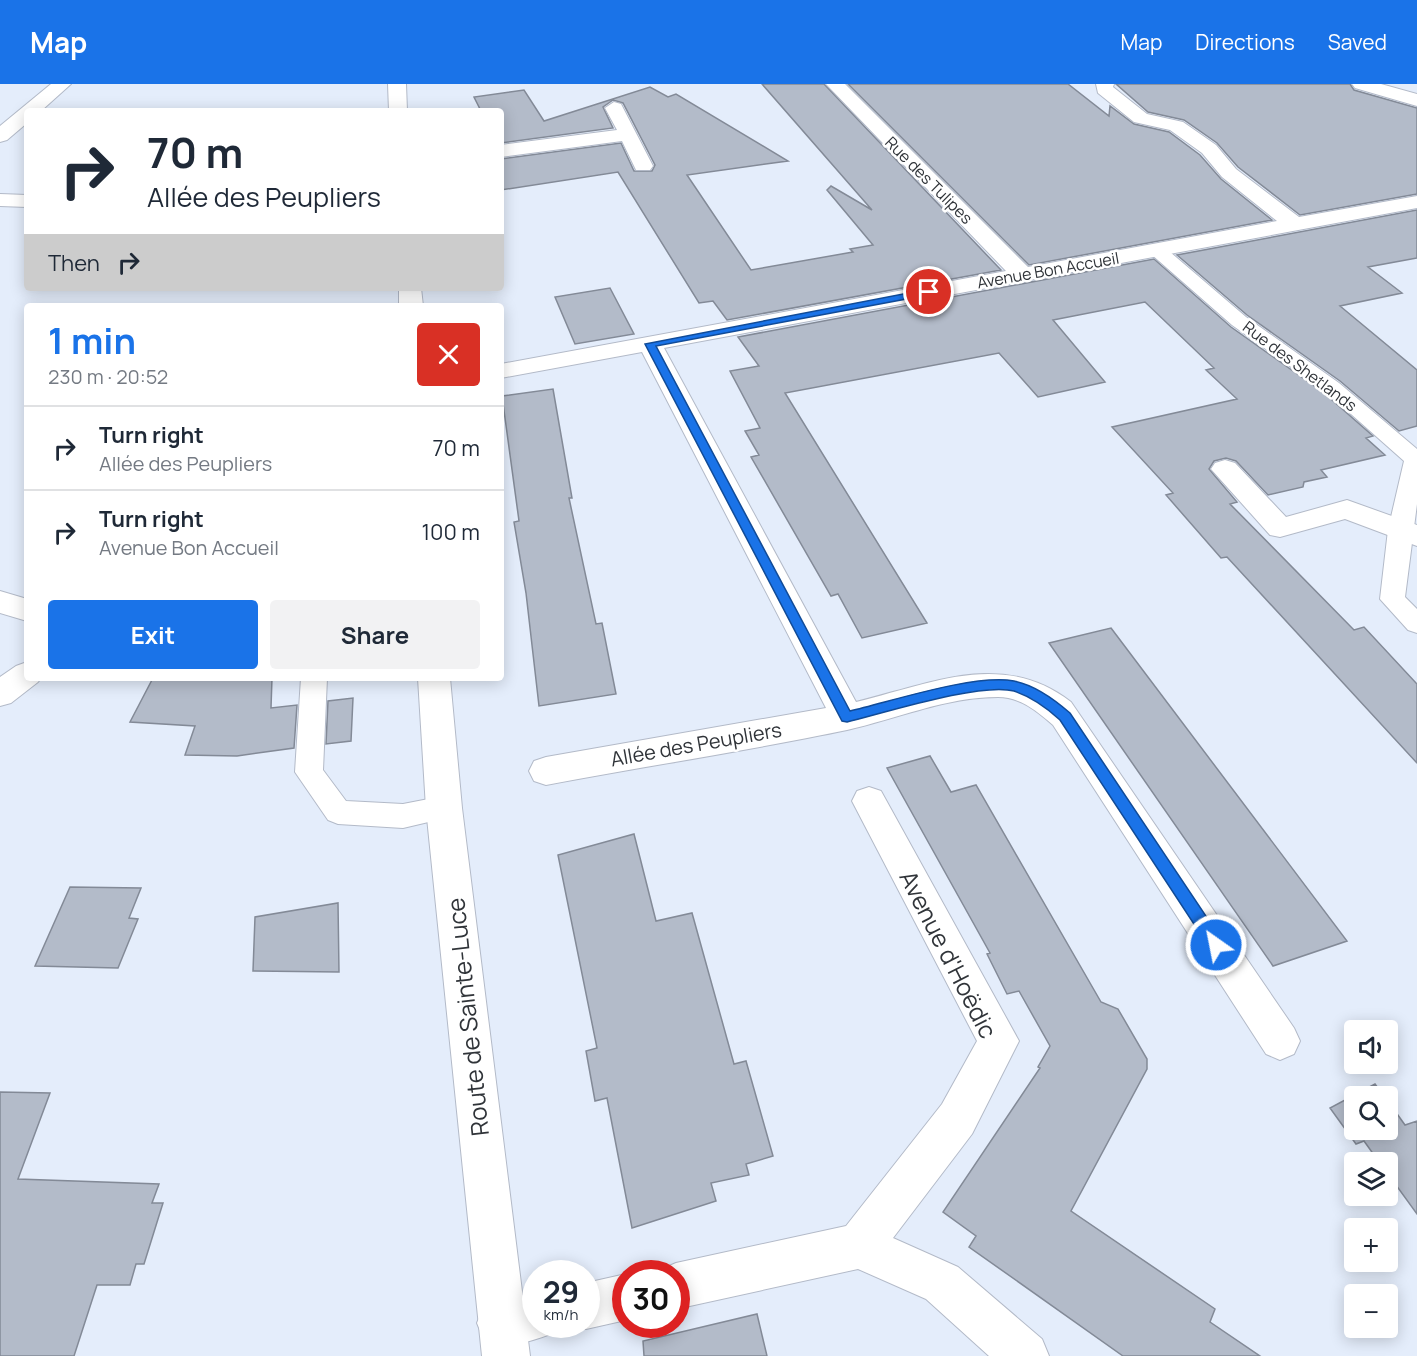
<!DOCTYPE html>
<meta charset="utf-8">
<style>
:root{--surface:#fff;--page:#f2f2f3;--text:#1f2937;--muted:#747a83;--line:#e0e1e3;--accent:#1a73e8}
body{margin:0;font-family:Manrope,sans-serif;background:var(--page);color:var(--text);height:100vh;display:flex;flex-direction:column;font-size:22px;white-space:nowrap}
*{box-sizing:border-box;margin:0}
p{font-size:20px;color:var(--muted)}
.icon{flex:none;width:33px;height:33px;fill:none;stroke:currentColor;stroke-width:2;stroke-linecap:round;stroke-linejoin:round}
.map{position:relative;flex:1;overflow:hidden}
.details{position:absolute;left:24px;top:219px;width:480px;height:378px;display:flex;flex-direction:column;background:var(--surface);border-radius:6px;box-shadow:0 3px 15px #0003}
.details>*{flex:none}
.banner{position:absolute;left:24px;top:24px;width:480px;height:183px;border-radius:6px;box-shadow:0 3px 15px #0003;background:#fff;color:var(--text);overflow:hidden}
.buttons{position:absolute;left:1344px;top:936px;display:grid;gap:12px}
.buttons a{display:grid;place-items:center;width:54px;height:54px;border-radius:6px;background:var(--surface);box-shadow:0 3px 15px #0003;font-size:30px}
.speed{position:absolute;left:522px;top:1176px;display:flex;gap:12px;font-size:30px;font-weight:700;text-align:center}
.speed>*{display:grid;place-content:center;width:78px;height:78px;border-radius:50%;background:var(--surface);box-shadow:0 3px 15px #0003;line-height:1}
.speed small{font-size:15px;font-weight:400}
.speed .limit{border:9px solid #d22;background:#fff;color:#111}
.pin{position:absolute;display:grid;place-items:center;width:51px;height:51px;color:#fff;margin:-26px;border:3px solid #fff;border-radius:50%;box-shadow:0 2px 6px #0007}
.me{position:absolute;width:66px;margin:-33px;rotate:327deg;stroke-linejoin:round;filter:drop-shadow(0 0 4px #0008)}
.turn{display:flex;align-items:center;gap:21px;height:126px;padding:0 24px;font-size:27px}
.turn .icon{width:78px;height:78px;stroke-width:2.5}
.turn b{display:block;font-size:42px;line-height:51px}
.then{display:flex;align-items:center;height:57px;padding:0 24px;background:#0003;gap:12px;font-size:22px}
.round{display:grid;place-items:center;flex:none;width:63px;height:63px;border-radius:6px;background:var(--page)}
.summary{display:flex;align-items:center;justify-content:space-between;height:102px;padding:0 24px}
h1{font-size:36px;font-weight:700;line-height:45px;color:var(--accent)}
.button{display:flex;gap:12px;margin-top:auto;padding:12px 24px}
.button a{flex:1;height:69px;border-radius:6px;background:var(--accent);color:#fff;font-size:24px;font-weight:700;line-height:69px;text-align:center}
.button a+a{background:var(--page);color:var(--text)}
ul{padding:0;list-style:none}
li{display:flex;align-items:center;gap:18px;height:84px;padding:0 24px;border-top:2px solid var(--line)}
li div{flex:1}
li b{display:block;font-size:22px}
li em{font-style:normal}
header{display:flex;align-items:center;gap:36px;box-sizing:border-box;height:84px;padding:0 30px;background:var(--accent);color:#fff}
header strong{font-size:28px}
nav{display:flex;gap:33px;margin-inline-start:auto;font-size:21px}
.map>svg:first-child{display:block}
</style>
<header>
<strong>Map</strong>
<nav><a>Map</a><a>Directions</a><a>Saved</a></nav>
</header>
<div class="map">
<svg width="1417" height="1272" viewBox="0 0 1417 1272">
<rect width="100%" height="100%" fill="#e4edfb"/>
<path fill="#b3bbc9" stroke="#838a97" stroke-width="1.5" d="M762 0H824L1001 186 727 236 713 217 699 219 618 88 501 106V75L621 59 634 87H652L655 81 623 19 613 16 603 23 613 44 501 59V27H481L474 13 524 6 544 37 650 3 668 13 676 10 788 77 687 91 751 186 853 168 850 165 873 161 827 106 831 102 872 126Z
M848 0H1068L1109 32 1110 22 1134 40 1169 48 1200 71 1221 95 1272 136 1029 181Z
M1116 0H1350L1354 6 1417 24V110L1300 131 1238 83 1217 59 1184 36 1148 28Z
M1417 126V174L1368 183 1402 209 1340 222 1417 286V342L1399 347 1340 297 1247 231 1177 171Z
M1154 175 1231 243 1324 309 1373 352 1366 354 1385 371 1321 386 1327 393 1304 398 1303 403 1268 411 1236 377 1226 374 1214 377 1209 385 1237 418 1230 420 1354 546 1364 543 1417 600V679L1227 473 1221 474 1166 411 1173 409 1112 343 1237 315 1206 286 1214 284 1145 218 1053 236 1105 298 1038 313 999 269 785 309 927 539 862 554 838 510 831 512 751 373 759 371 745 347 760 344 730 287 759 282 738 253Z
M610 204 634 250 575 260 555 213Z
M553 305 572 414H569L596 540 602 539 616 610 539 622 526 509 514 438 519 437 502 312Z
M1111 544 1347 857 1273 882 1049 559Z
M153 594H272L271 624 297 621 294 664 237 672 185 671 195 642 130 638Z
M353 614 351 657 326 660 328 617Z
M930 672 951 708 976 701 1101 918 1118 925 1147 975V985L1071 1127 1215 1225 1210 1238 1260 1272H1123L969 1163 976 1152 943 1128 1040 984 1038 983 1050 962 1019 907 1007 910 987 870 990 869 887 684Z
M634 750 656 837 692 829 734 980 746 977 773 1072 746 1080 749 1091 711 1099 716 1117 632 1144 607 1014 595 1017 586 967 597 964 558 771Z
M70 803 141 804 129 834 138 835 118 884 35 882Z
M338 819 339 888 253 887 255 833Z
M1375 1000 1384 1012H1354V1046H1388V1017L1405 1041 1417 1037V1130L1388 1090V1078H1379L1364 1057 1356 1060 1330 1024Z
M0 1008 50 1009 18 1095 159 1100 152 1119H163L144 1180H136L130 1201H97L74 1272H0Z
M757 1230 767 1272H644L643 1257Z"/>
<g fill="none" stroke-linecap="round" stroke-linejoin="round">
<defs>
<path id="service" d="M1157 161 1163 162 1246 233 1339 299 1417 365V420L1405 513 1417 525V549L1408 546 1380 515 1388 446 1404 377 1325 307 1232 241 1151 170 1148 166 1151 162Z
M301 594H327L323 686 346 717 403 720 444 712 454 716 458 724 454 732 403 744 338 740 328 736 295 688Z"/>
<path id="minor" d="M51 0H71L41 27H27V39L7 56 0 58V42Z
M826 0H845L1028 183 1277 137 1222 93 1202 69 1170 46 1134 38 1098 9 1096 0H1114L1113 3 1147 30 1183 38 1216 61 1236 85 1299 133 1417 112V124L664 264 856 618C930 600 1003 565 1071 618L1294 944 1300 957 1294 970 1280 976 1266 970 1053 641C1037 627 1020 613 998 613 946 613 896 635 847 646 747 667 646 682 546 701L534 697 529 687 534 677 546 673 826 624 642 268 501 294V280L1006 187Z
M1352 0H1381L1417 10V22L1355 4Z
M614 18 621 20 653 82 650 86H636L622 57 501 73V61L617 46 605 24Z
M0 110 27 111V123L0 122Z
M1225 376 1235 379 1286 433 1347 416 1417 441V462L1345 435 1280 453 1270 451 1211 385 1215 379Z
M0 507 27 515V537L0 529Z
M869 703 881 707 1019 957 972 1050 893 1154 958 1183 1042 1255 1049 1272H989L926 1215 858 1185 676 1225V1190H658L660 1186 676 1179 846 1142 942 1020 977 957 852 717 857 707Z
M626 1190V1236L586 1245 574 1240H586V1199Z
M536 1209V1240H556L553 1249C530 1258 508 1265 484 1256L477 1239 484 1222 501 1215Z"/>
<path id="tertiary" d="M388 0H406L407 27H389Z
M399 204H421L423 222H399Z
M27 578V594H41L38 598 11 619 0 622V593L16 582Z
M418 594H450L462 724 530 1272H482L426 724Z"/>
</defs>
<use href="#service" stroke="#b3bac8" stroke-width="2"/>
<use href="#minor" stroke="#b3bac8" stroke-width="2"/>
<use href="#tertiary" stroke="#b3bac8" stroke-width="2"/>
<use href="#service" fill="#fff" fill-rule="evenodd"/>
<use href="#minor" fill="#fff" fill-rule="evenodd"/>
<use href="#tertiary" fill="#fff" fill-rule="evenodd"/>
</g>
<path fill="#1a73e8" stroke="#114b97" stroke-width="1.5" d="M929 205 934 208 933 210 656 262 850 627C893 617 973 590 1014 597 1035 601 1054 615 1070 629L1222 856 1224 861 1222 866H1211L1060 636C1046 623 1032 613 1014 607 981 598 884 629 847 638L842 637 645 260Z"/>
<g text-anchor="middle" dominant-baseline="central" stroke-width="5" stroke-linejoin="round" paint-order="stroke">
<g font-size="16" fill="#303439" stroke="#fff">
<text transform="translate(929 96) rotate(45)">Rue des Tulipes</text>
<text transform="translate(1048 186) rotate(-10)">Avenue Bon Accueil</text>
<text transform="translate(1300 282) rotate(37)">Rue des Shetlands</text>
</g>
<g font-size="20" fill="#303439" stroke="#fff">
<text transform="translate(696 660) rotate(-10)">Allée des Peupliers</text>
</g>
<g font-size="24" fill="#303439" stroke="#fff">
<text transform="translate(949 870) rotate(63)">Avenue d'Hoëdic</text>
<text transform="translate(467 933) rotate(-96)">Route de Sainte-Luce</text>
</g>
</g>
</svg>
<div class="buttons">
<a><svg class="icon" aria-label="sound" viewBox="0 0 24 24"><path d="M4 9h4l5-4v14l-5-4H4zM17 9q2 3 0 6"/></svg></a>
<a><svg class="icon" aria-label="search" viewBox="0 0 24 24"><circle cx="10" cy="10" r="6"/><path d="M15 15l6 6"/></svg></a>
<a><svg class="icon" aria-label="layers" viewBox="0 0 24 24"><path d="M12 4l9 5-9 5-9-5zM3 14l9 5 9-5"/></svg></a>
<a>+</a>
<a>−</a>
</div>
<div class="speed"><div>29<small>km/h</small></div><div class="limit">30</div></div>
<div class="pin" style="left:929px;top:208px;background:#d93025"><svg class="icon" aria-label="arrive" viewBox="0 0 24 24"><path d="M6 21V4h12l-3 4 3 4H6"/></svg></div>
<svg class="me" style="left:1216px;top:861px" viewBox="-20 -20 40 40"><circle r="17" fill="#1a73e8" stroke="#fff" stroke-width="3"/><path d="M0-11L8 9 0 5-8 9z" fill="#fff"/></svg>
<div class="banner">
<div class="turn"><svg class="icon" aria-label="right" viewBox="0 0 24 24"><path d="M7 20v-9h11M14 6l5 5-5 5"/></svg><div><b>70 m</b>Allée des Peupliers</div></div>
<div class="then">Then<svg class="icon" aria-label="right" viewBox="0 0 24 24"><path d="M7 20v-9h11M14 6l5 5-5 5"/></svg></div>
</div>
<section class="details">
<div class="summary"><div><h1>1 min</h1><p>230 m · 20:52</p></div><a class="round" style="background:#d93025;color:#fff"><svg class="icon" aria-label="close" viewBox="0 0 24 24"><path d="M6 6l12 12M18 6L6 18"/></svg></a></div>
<ul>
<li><svg class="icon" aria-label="right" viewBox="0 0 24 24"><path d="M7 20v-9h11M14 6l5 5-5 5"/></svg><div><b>Turn right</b><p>Allée des Peupliers</p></div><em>70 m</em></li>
<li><svg class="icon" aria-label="right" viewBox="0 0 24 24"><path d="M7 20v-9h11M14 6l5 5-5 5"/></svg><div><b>Turn right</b><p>Avenue Bon Accueil</p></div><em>100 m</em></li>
</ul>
<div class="button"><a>Exit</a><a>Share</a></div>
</section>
</div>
